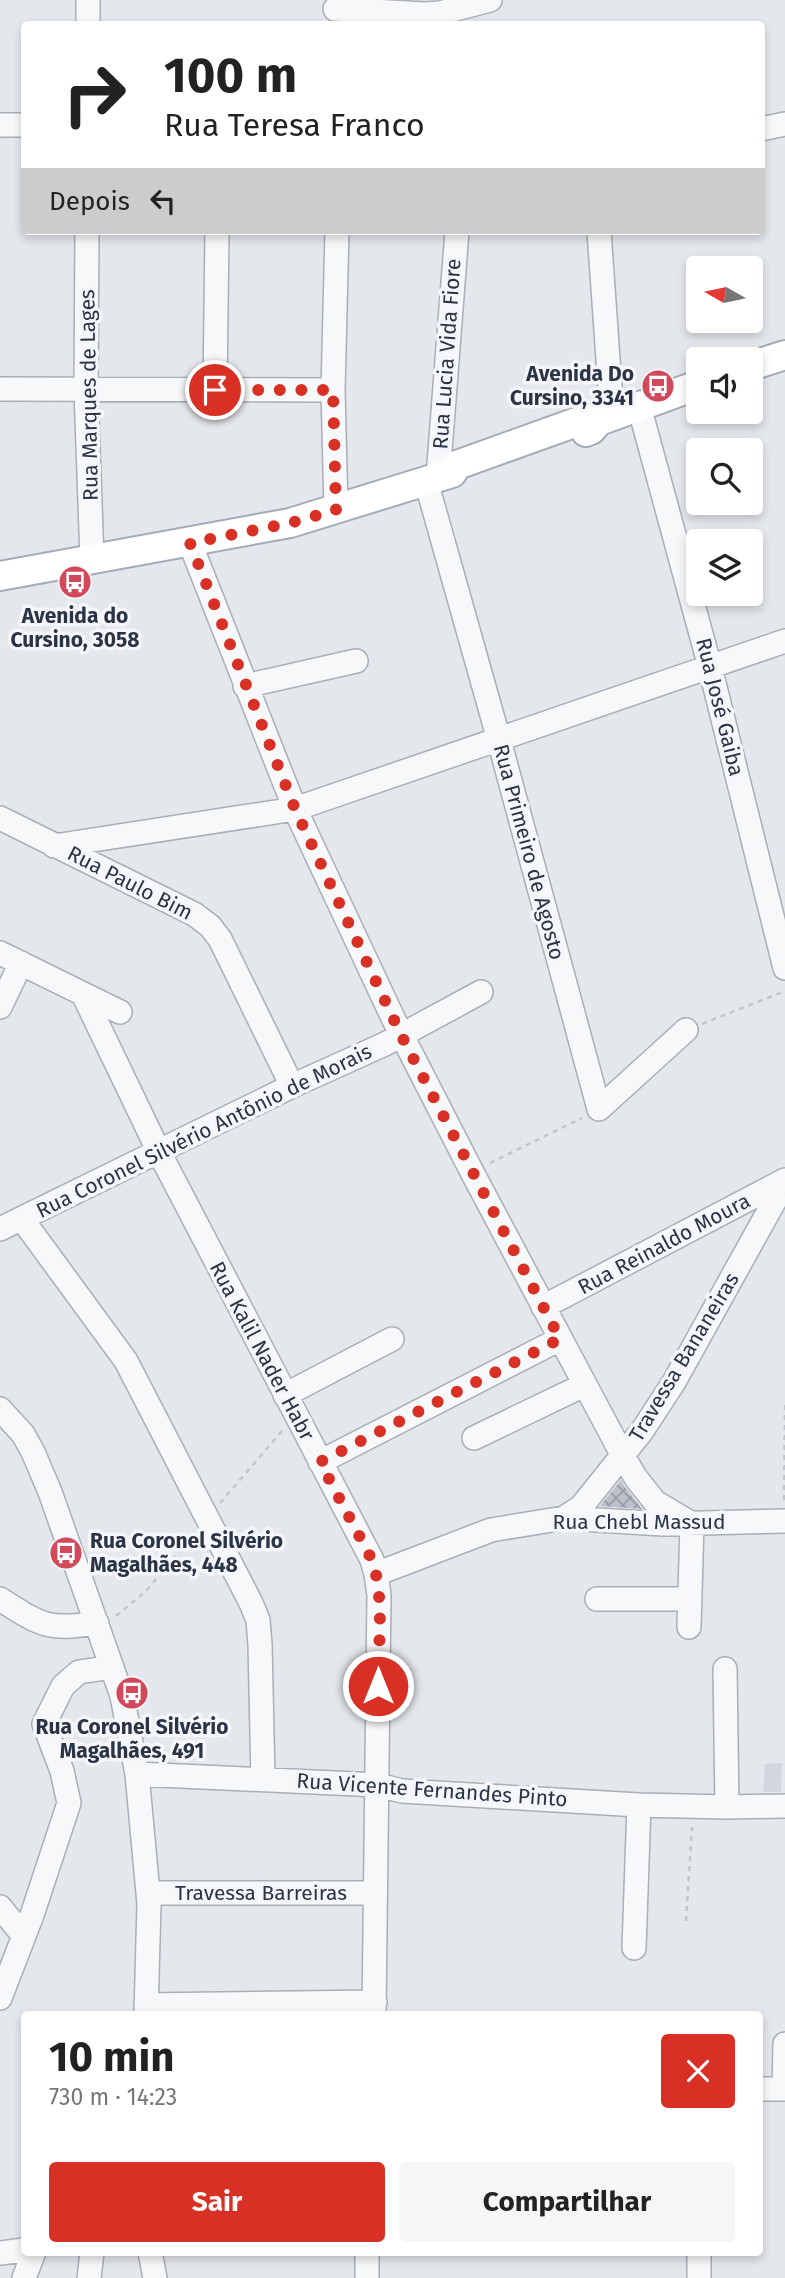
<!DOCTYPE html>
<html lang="pt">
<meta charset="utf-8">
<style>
:root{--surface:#fff;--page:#f6f6f6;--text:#222;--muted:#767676;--accent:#d93025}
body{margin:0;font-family:"Fira Sans",sans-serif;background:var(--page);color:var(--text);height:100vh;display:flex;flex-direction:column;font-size:26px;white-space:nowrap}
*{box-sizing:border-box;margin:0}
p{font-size:23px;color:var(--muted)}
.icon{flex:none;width:38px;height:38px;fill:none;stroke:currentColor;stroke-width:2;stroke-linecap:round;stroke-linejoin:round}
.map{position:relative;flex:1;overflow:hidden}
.side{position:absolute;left:21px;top:2011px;width:742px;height:245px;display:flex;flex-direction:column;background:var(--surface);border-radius:7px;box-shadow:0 4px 10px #0003}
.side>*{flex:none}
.hud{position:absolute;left:21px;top:21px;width:744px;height:214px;border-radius:7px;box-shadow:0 4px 10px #0003;background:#fff;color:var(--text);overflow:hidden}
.needle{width:46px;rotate:279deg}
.buttons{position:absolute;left:686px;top:256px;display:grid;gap:14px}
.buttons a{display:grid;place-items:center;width:77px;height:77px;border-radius:7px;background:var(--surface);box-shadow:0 4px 10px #0003;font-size:35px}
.pin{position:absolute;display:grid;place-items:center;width:60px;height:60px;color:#fff;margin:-30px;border:4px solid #fff;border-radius:50%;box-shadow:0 2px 7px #0007}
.me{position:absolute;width:77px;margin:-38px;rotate:0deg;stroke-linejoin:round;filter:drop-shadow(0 0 5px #0008)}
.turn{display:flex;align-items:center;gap:24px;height:147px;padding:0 28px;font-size:32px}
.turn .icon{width:91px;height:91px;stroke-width:2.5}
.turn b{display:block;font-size:49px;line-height:60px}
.then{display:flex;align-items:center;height:66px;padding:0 28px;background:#0003;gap:14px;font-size:26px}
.round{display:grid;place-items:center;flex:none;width:74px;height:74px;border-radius:7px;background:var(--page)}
.summary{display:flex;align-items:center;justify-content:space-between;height:119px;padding:0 28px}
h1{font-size:42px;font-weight:700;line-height:52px}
.cta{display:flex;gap:14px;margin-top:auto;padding:14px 28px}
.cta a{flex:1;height:80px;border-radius:7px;background:var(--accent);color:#fff;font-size:28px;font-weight:700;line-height:80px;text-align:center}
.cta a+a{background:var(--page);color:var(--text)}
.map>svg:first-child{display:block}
</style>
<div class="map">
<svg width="785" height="2278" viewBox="0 0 785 2278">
<defs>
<pattern id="building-cross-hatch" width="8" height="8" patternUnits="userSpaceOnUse" patternTransform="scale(1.75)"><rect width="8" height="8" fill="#bbc0ca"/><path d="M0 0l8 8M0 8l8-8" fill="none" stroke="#989da6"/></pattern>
</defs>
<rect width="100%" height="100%" fill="#e4e7ec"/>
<path fill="#d2d6de" d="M782 1763 781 1792H763L765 1764Z"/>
<path fill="url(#building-cross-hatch)" d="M621 1480 625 1487 642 1509 600 1506Z"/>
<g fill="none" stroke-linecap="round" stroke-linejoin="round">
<defs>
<path id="minor" d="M88 0V24
M335 9 425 14 440 13 490 0
M0 125H24
M761 129 785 124
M87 231 86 390 92 559
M599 231 612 416
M0 389 333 390
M215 390 217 231
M639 406 710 667 785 968
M438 477 457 231
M426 481 499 740 599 1109 686 1030
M336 510 333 390 337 231
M190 543 295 809 393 1018 472 1172 623 1456 636 1478 655 1502 692 1524 689 1627
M245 686 356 661
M0 818 194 914 210 926 220 939 292 1086
M54 846 295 809 785 641
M0 953 120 1012
M84 996 159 1152 372 1560 376 1574 379 1595 374 2014
M0 1007 21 963
M22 1219 126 1361 251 1603 258 1620 260 1644 263 1779
M0 1229 292 1086 385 1044 481 992
M543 1307 785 1180
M285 1395 392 1339
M0 1409 23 1434 33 1452 50 1492 122 1696 137 1774 149 1904 146 2014
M474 1438 584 1385
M320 1462 560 1339
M564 1518 581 1507 642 1431 674 1382 785 1182
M376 1574 491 1530 564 1518 663 1524 785 1521
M0 1599C41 1625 47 1631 97 1623
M597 1599H690
M725 1669 727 1807
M137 1774 378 1785 402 1791 639 1805 727 1807 785 1806
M148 1893H374
M0 1907 23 1935
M634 1948 639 1805
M0 1998 32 1915 69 1803 62 1771 44 1724 63 1686 79 1672 112 1667
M146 2005 375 2002
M760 2089H785
M784 2089 785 2044
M150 2252 155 2278
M0 2253 24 2250
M24 2278 34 2252
M89 2278 92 2252
M367 2278V2252
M699 2278V2252"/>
<path id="major" d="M751 366 785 355
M586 432 591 430 599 421 698 385
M0 576 290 523 452 473 457 465 588 418 599 421"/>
</defs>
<use href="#minor" stroke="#a9aeb7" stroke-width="26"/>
<use href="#major" stroke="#a3abb8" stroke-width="32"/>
<path stroke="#c2c5cb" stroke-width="2.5" stroke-dasharray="5 5" stroke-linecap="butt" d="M702 1024 785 991
M490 1163 582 1118
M784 1500 785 1405
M220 1503 282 1431
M116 1616 146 1591 193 1535
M686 1921 692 1827"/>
<use href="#minor" stroke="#f7f8fa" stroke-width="23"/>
<use href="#major" stroke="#fff" stroke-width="28"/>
</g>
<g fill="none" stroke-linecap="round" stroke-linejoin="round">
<path stroke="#d93025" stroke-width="12" stroke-dasharray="0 21.6" d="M215 390H333L336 510 290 523 190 543 295 809 401 1035 560 1339 320 1462 372 1560C385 1598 378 1646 378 1686"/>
</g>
<defs>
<symbol id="bus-disc" viewBox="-11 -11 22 22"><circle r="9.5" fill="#d1495b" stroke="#f4f6f9"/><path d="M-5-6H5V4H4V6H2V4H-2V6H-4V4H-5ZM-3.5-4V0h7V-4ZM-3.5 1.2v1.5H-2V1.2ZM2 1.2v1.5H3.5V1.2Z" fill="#fff"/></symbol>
</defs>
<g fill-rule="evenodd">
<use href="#bus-disc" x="639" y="367" width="38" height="38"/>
<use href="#bus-disc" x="56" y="563" width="38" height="38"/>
<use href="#bus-disc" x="47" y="1534" width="38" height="38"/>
<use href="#bus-disc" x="113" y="1674" width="38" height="38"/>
</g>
<g text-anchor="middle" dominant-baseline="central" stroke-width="7" stroke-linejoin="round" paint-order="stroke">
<g font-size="21" fill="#2b3445" stroke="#f4f6f9">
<text transform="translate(447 354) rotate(-86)">Rua Lucia Vida Fiore</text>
<text transform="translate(89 395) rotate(-91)">Rua Marques de Lages</text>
<text transform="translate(720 707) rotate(76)">Rua José Gaiba</text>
<text transform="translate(529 852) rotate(75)">Rua Primeiro de Agosto</text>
<text transform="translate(130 883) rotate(27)">Rua Paulo Bim</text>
<text transform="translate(204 1131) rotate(-26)">Rua Coronel Silvério Antônio de Morais</text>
<text transform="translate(664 1244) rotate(-28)">Rua Reinaldo Moura</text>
<text transform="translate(262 1351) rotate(62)">Rua Kalil Nader Habr</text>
<text transform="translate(684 1357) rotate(-59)">Travessa Bananeiras</text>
<text x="639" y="1522">Rua Chebl Massud</text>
<text transform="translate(432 1790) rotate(4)">Rua Vicente Fernandes Pinto</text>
<text x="261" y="1893">Travessa Barreiras</text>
</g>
<g font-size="21" font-weight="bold" fill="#2b3445" stroke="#f4f6f9">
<text x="634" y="374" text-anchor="end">Avenida Do<tspan x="634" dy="24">Cursino, 3341</tspan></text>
<text x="75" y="616">Avenida do<tspan x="75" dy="24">Cursino, 3058</tspan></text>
<text x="90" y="1541" text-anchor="start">Rua Coronel Silvério<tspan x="90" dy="24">Magalhães, 448</tspan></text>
<text x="132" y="1727">Rua Coronel Silvério<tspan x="132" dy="24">Magalhães, 491</tspan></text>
</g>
</g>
</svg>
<div class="buttons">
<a><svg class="needle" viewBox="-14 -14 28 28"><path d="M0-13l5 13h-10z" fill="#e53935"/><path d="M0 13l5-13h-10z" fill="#767676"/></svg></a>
<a><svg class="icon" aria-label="sound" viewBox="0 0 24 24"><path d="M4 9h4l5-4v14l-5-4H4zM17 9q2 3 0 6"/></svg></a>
<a><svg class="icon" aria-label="search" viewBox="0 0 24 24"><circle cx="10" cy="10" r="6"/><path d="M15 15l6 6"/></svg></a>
<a><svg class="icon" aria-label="layers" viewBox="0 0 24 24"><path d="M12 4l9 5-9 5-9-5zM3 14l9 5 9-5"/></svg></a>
</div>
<div class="pin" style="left:215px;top:390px;background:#d93025"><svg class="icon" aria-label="arrive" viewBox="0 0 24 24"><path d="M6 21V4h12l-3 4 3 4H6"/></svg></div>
<svg class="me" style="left:378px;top:1686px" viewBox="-20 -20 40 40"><circle r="17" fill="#d93025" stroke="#fff" stroke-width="3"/><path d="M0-11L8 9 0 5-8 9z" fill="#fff"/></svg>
<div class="hud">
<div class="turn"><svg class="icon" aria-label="right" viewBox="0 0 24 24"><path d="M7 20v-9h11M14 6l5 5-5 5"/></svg><div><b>100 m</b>Rua Teresa Franco</div></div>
<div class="then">Depois<svg class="icon" aria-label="left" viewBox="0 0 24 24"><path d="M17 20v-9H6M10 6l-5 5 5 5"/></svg></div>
</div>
<section class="side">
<div class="summary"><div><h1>10 min</h1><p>730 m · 14:23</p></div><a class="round" style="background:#d93025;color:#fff"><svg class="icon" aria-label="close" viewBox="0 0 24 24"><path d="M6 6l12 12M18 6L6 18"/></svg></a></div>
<div class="cta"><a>Sair</a><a>Compartilhar</a></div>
</section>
</div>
